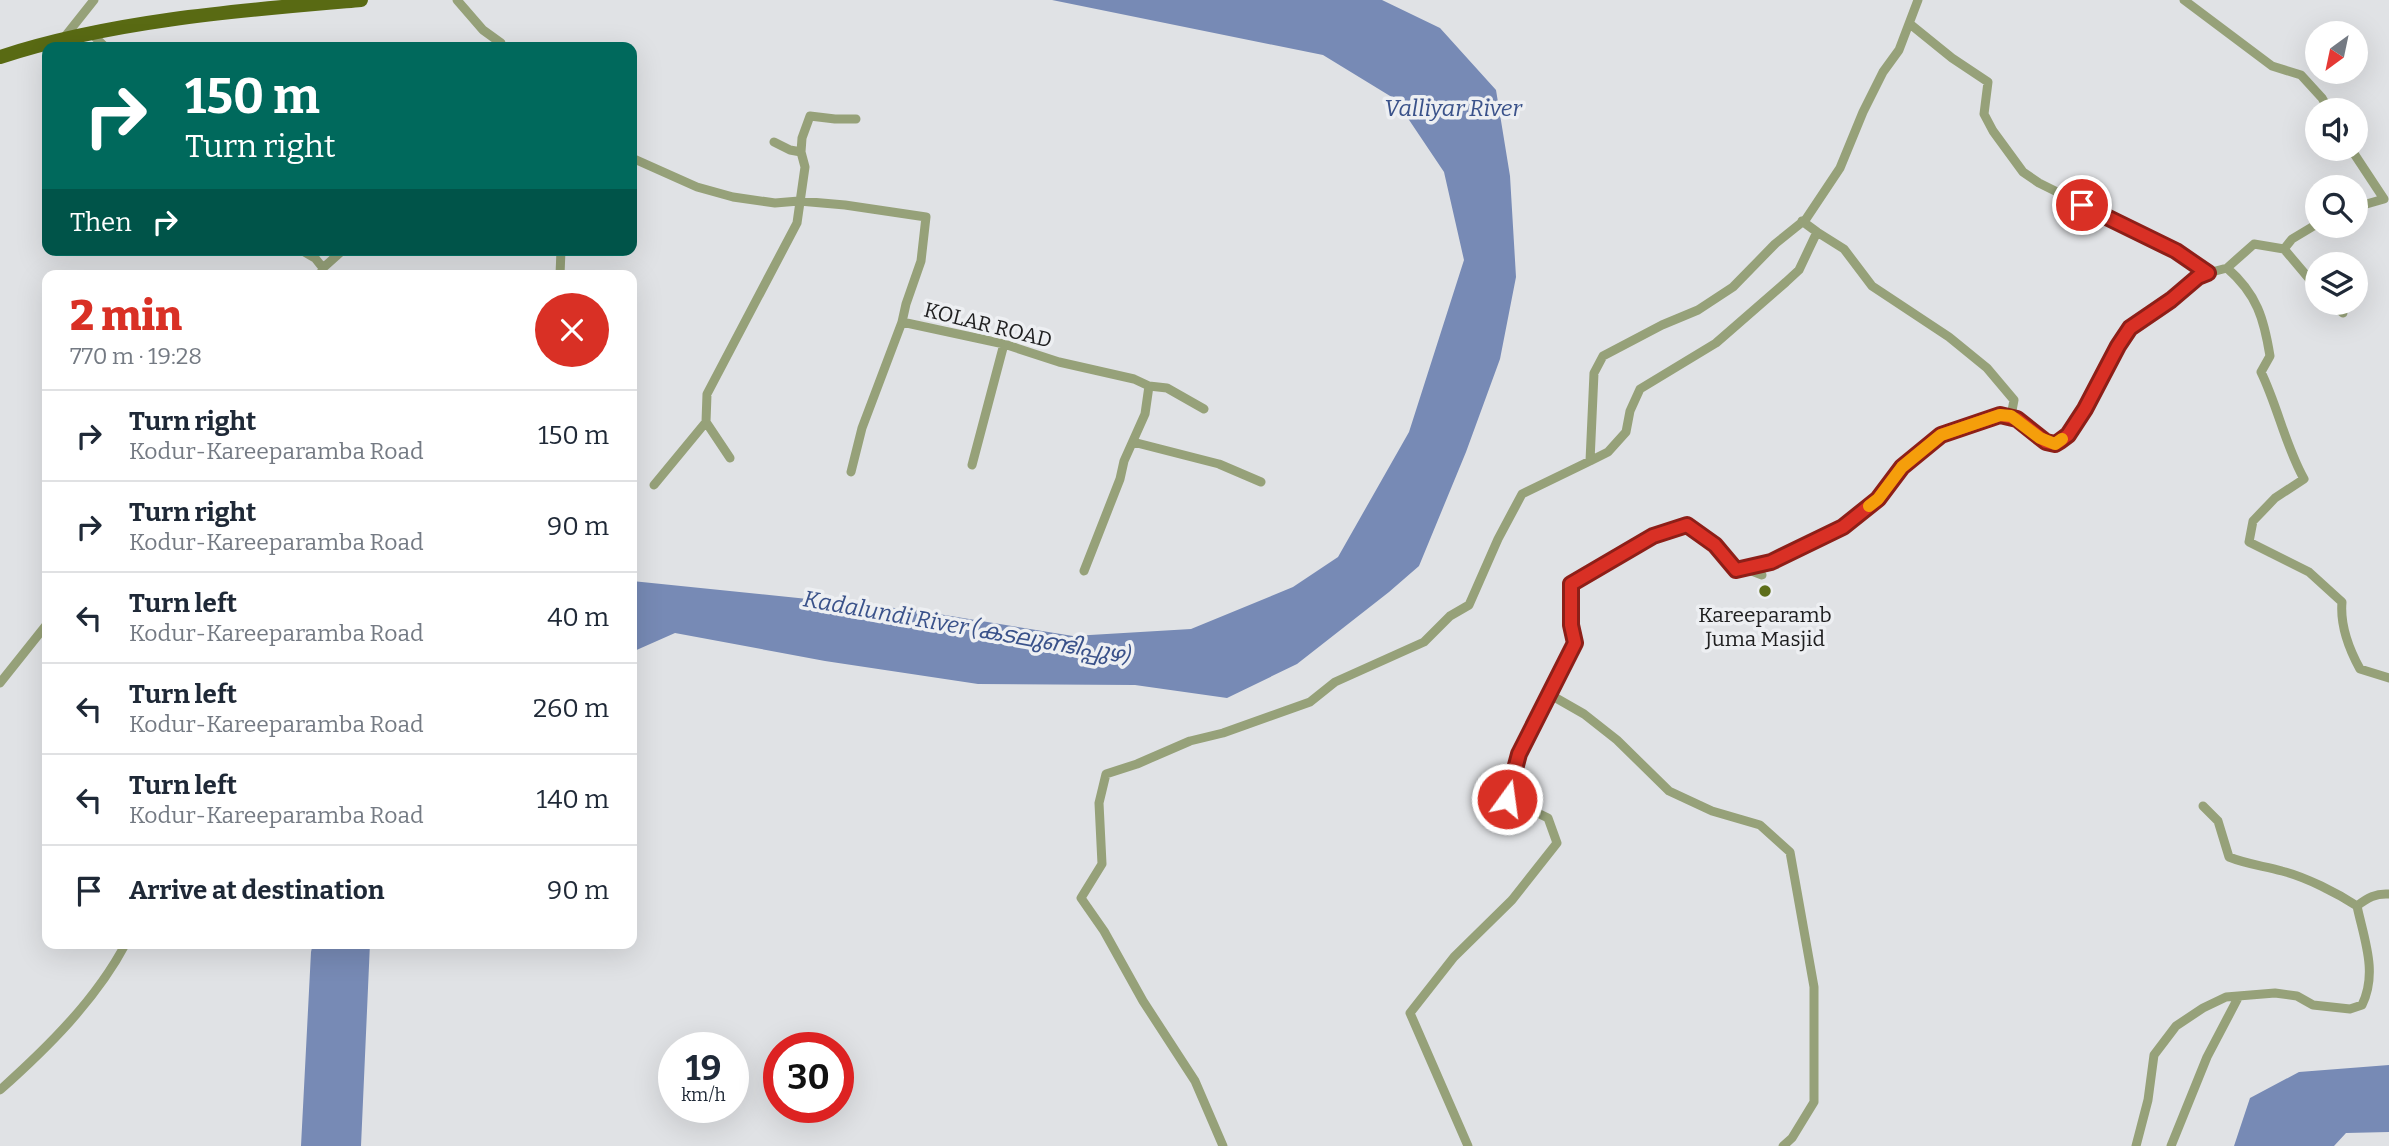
<!DOCTYPE html>
<meta charset="utf-8">
<style>
:root{--surface:#fff;--page:#f6f6f7;--text:#1f2937;--muted:#747a83;--line:#e0e1e3;--accent:#d93025}
body{margin:0;font-family:Bitter,"Noto Sans Malayalam",serif;background:var(--page);color:var(--text);height:100vh;display:flex;flex-direction:column;font-size:26px;white-space:nowrap}
*{box-sizing:border-box;margin:0}
p{font-size:23px;color:var(--muted)}
.icon{flex:none;width:38px;height:38px;fill:none;stroke:currentColor;stroke-width:2;stroke-linecap:round;stroke-linejoin:round}
.map{position:relative;flex:1;overflow:hidden}
.side{position:absolute;left:42px;top:270px;width:595px;height:679px;display:flex;flex-direction:column;background:var(--surface);border-radius:14px;box-shadow:0 7px 28px #0002}
.side>*{flex:none}
.guide{position:absolute;left:42px;top:42px;width:595px;height:214px;border-radius:14px;box-shadow:0 7px 28px #0002;background:#00695c;color:#fff;overflow:hidden}
.needle{width:46px;rotate:213deg}
.tools{position:absolute;left:2305px;top:21px;display:grid;gap:14px}
.tools a{display:grid;place-items:center;width:63px;height:63px;border-radius:50%;background:var(--surface);box-shadow:0 7px 28px #0002;font-size:35px}
.speed{position:absolute;left:658px;top:1032px;display:flex;gap:14px;font-size:35px;font-weight:700;text-align:center}
.speed>*{display:grid;place-content:center;width:91px;height:91px;border-radius:50%;background:var(--surface);box-shadow:0 7px 28px #0002;line-height:1}
.speed small{font-size:18px;font-weight:400}
.speed .limit{border:10px solid #d22;background:#fff;color:#111}
.pin{position:absolute;display:grid;place-items:center;width:60px;height:60px;color:#fff;margin:-30px;border:4px solid #fff;border-radius:50%;box-shadow:0 2px 7px #0007}
.me{position:absolute;width:77px;margin:-38px;rotate:14deg;stroke-linejoin:round;filter:drop-shadow(0 0 5px #0008)}
.turn{display:flex;align-items:center;gap:24px;height:147px;padding:0 28px;font-size:32px}
.turn .icon{width:91px;height:91px;stroke-width:2.5}
.turn b{display:block;font-size:49px;line-height:60px}
.then{display:flex;align-items:center;height:66px;padding:0 28px;background:#0003;gap:14px;font-size:26px}
.round{display:grid;place-items:center;flex:none;width:74px;height:74px;border-radius:37px;background:var(--page)}
.summary{display:flex;align-items:center;justify-content:space-between;height:119px;padding:0 28px}
h1{font-size:42px;font-weight:800;line-height:52px;color:var(--accent)}
ul{padding:0;list-style:none}
li{display:flex;align-items:center;gap:21px;height:91px;padding:0 28px;border-top:2px solid var(--line)}
li div{flex:1}
li b{display:block;font-size:26px}
li em{font-style:normal}
.map>svg:first-child{display:block}
</style>
<div class="map">
<svg width="2389" height="1146" viewBox="0 0 2389 1146">
<rect width="100%" height="100%" fill="#e0e2e5"/>
<path fill="#778ab5" d="M1052 0H1382L1440 28 1496 90 1510 176 1516 277 1500 359 1466 452 1419 566 1389 592 1297 664 1227 698 1135 685 978 684 825 661 675 633 632 652V581L914 610 1073 636 1191 629 1293 587 1338 557 1409 432 1464 260 1444 172 1395 99 1323 55Z
M313 943H370L361 1146H301L311 952Z
M2389 1065V1132L2346 1133 2334 1146H2234L2250 1098 2299 1072Z"/>
<g fill="none" stroke-linecap="round" stroke-linejoin="round">
<path stroke="#96a179" stroke-width="9" d="M457 0 483 30 501 43
M2184 0 2272 66 2301 75 2322 98 2329 110
M92 34 105 47
M63 39 94 0
M774 142 790 150 801 152
M2351 149 2384 199 2356 207
M632 158 697 187 733 197 775 203 799 201 845 205 926 217 921 261 906 304 902 322 1004 344 1059 362 1134 379 1149 386 1145 414 1124 461 1120 479 1084 571
M1817 232 1844 249 1872 286 1949 337 1987 368 2014 400 2011 416
M2284 249 2317 288
M301 250 315 258 323 268 320 275
M323 268 343 250
M2227 268 2254 244 2284 249 2292 239 2317 224
M2208 273 2227 268C2257 294 2264 319 2270 356L2261 372C2278 407 2285 445 2304 479L2275 498 2253 521 2249 542 2309 572 2342 602C2340 625 2349 649 2360 669L2389 678
M560 275 561 250
M2331 303 2343 313
M1149 386 1167 388 1204 409
M1133 442 1219 464 1261 482
M730 458 706 422 707 394 797 223 805 167 801 152 802 138 810 116 835 119H856
M1590 461 1608 452 1626 432 1630 411 1640 389 1716 343 1786 282 1799 270 1817 232 1802 221
M972 465 1004 344
M851 472 862 428 902 322
M654 485 706 422
M1744 568 1762 575
M0 683 47 624
M1549 694 1584 714 1617 740 1669 791 1712 811 1760 825 1790 852 1814 987V1102L1792 1138 1783 1146
M2203 806 2218 821 2229 857C2246 864 2264 866 2282 871 2306 877 2337 893 2357 906
M0 1090C47 1048 96 1000 126 943
M1223 1146 1195 1081 1143 1001 1104 931 1081 898 1102 864 1099 803 1106 774 1137 764 1190 741 1223 733 1310 702 1335 682 1424 642 1450 616 1469 605 1498 539 1522 494 1590 461 1594 373 1603 356 1662 325 1698 310 1733 287 1775 244 1806 219 1840 168 1863 112 1883 72 1899 50 1918 0
M1468 1146 1410 1013 1454 957 1512 900 1557 843 1548 818 1508 799 1519 754 1575 643 1571 625V584L1653 536 1687 525 1715 545 1736 570 1771 562 1843 527 1878 499 1902 467 1941 435 2000 415 2011 416 2040 438 2055 444C2087 426 2103 369 2122 339 2134 321 2156 312 2173 299 2185 289 2193 279 2208 273L2176 251 2039 183 2023 172 1993 131 1984 114 1988 82 1952 58 1910 24
M2136 1146 2148 1100 2154 1055 2176 1026 2203 1008 2226 997 2275 993 2297 996 2313 1005 2350 1009 2362 1005C2378 973 2364 939 2357 906 2367 898 2376 893 2389 894
M2171 1146 2207 1057 2239 996"/>
<path stroke="#596a13" stroke-width="14" d="M0 57C112 20 244 10 361 0"/>
</g>
<g fill="none" stroke-linecap="round" stroke-linejoin="round">
<defs>
<path id="route" d="M1507 799 1519 754 1575 643 1571 625V584L1653 536 1687 525 1715 545 1736 570 1771 562 1843 527 1878 499 1902 467 1941 435 2000 415 2017 419 2046 442 2055 444 2060 441 2068 435 2085 409 2118 346 2130 328 2171 300 2198 277 2208 273 2176 251 2082 205"/>
</defs>
<use href="#route" stroke="#8d1f18" stroke-width="18"/>
<use href="#route" stroke="#d93025" stroke-width="12"/>
<path stroke="#f59e0b" stroke-width="12" d="M1869 506 1878 499 1902 467 1941 435 2000 415 2011 416 2040 438 2055 444 2062 439"/>
</g>
<circle fill="#5d6e1a" stroke="#edeff2" stroke-width="2.5" cx="1765" cy="591" r="7"/>
<g text-anchor="middle" dominant-baseline="central" stroke-width="7" stroke-linejoin="round" paint-order="stroke">
<g font-size="21" fill="#202021" stroke="#edeff2">
<text transform="translate(988 325) rotate(14)">KOLAR ROAD</text>
</g>
<g font-size="21" fill="#202021" stroke="#edeff2">
<text x="1765" y="615">Kareeparamb<tspan x="1765" dy="24">Juma Masjid</tspan></text>
</g>
<g font-size="23" font-style="italic" fill="#3a528a" stroke="#edeff2">
<text x="1453" y="108">Valliyar River</text>
<text transform="translate(967 627) rotate(10)">Kadalundi River (കടലുണ്ടിപ്പുഴ)</text>
</g>
</g>
</svg>
<div class="tools">
<a><svg class="needle" viewBox="-14 -14 28 28"><path d="M0-13l5 13h-10z" fill="#e53935"/><path d="M0 13l5-13h-10z" fill="#747a83"/></svg></a>
<a><svg class="icon" aria-label="sound" viewBox="0 0 24 24"><path d="M4 9h4l5-4v14l-5-4H4zM17 9q2 3 0 6"/></svg></a>
<a><svg class="icon" aria-label="search" viewBox="0 0 24 24"><circle cx="10" cy="10" r="6"/><path d="M15 15l6 6"/></svg></a>
<a><svg class="icon" aria-label="layers" viewBox="0 0 24 24"><path d="M12 4l9 5-9 5-9-5zM3 14l9 5 9-5"/></svg></a>
</div>
<div class="speed"><div>19<small>km/h</small></div><div class="limit">30</div></div>
<div class="pin" style="left:2082px;top:205px;background:#d93025"><svg class="icon" aria-label="arrive" viewBox="0 0 24 24"><path d="M6 21V4h12l-3 4 3 4H6"/></svg></div>
<svg class="me" style="left:1507px;top:799px" viewBox="-20 -20 40 40"><circle r="17" fill="#d93025" stroke="#fff" stroke-width="3"/><path d="M0-11L8 9 0 5-8 9z" fill="#fff"/></svg>
<div class="guide">
<div class="turn"><svg class="icon" aria-label="right" viewBox="0 0 24 24"><path d="M7 20v-9h11M14 6l5 5-5 5"/></svg><div><b>150 m</b>Turn right</div></div>
<div class="then">Then<svg class="icon" aria-label="right" viewBox="0 0 24 24"><path d="M7 20v-9h11M14 6l5 5-5 5"/></svg></div>
</div>
<section class="side">
<div class="summary"><div><h1>2 min</h1><p>770 m · 19:28</p></div><a class="round" style="background:#d93025;color:#fff"><svg class="icon" aria-label="close" viewBox="0 0 24 24"><path d="M6 6l12 12M18 6L6 18"/></svg></a></div>
<ul>
<li><svg class="icon" aria-label="right" viewBox="0 0 24 24"><path d="M7 20v-9h11M14 6l5 5-5 5"/></svg><div><b>Turn right</b><p>Kodur-Kareeparamba Road</p></div><em>150 m</em></li>
<li><svg class="icon" aria-label="right" viewBox="0 0 24 24"><path d="M7 20v-9h11M14 6l5 5-5 5"/></svg><div><b>Turn right</b><p>Kodur-Kareeparamba Road</p></div><em>90 m</em></li>
<li><svg class="icon" aria-label="left" viewBox="0 0 24 24"><path d="M17 20v-9H6M10 6l-5 5 5 5"/></svg><div><b>Turn left</b><p>Kodur-Kareeparamba Road</p></div><em>40 m</em></li>
<li><svg class="icon" aria-label="left" viewBox="0 0 24 24"><path d="M17 20v-9H6M10 6l-5 5 5 5"/></svg><div><b>Turn left</b><p>Kodur-Kareeparamba Road</p></div><em>260 m</em></li>
<li><svg class="icon" aria-label="left" viewBox="0 0 24 24"><path d="M17 20v-9H6M10 6l-5 5 5 5"/></svg><div><b>Turn left</b><p>Kodur-Kareeparamba Road</p></div><em>140 m</em></li>
<li><svg class="icon" aria-label="arrive" viewBox="0 0 24 24"><path d="M6 21V4h12l-3 4 3 4H6"/></svg><div><b>Arrive at destination</b></div><em>90 m</em></li>
</ul>
</section>
</div>
